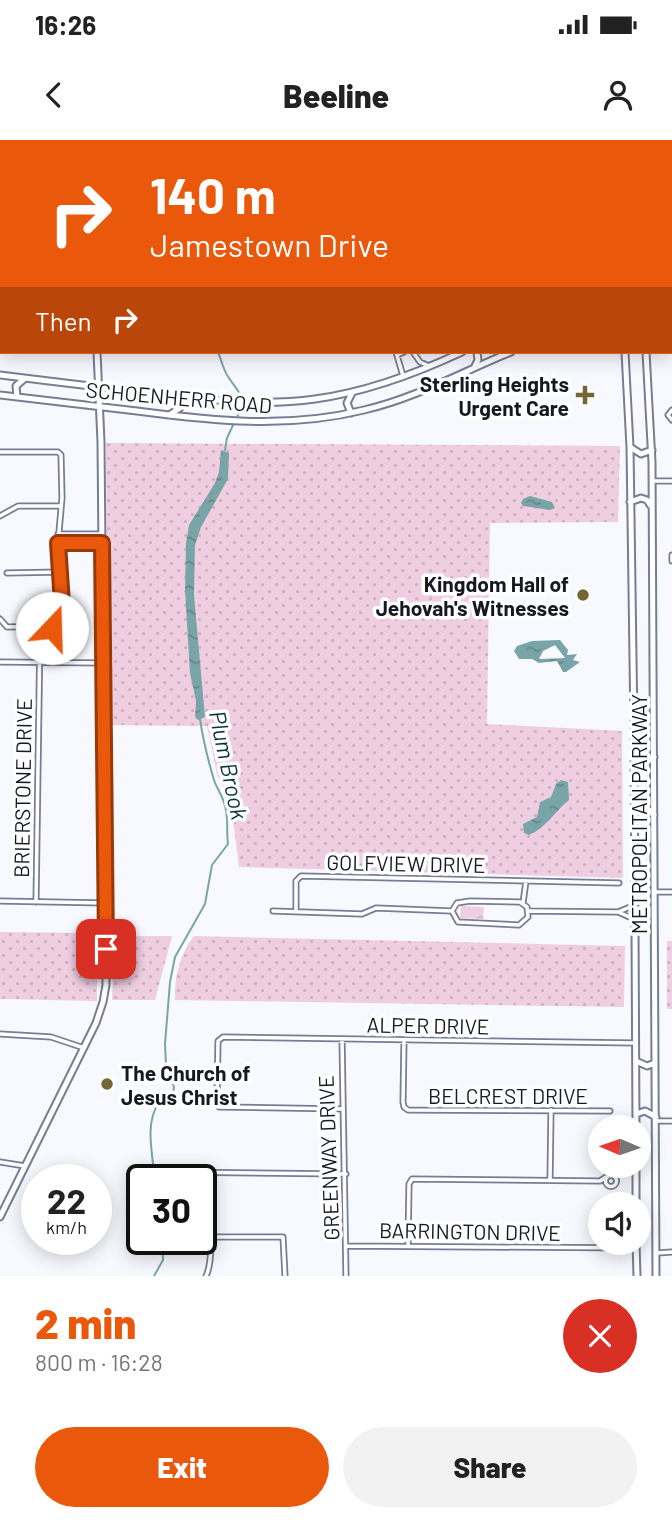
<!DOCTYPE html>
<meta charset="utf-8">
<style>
:root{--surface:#fff;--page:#f2f2f2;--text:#222;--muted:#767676;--accent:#ea580c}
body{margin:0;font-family:Barlow,sans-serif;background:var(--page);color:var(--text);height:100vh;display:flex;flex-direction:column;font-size:26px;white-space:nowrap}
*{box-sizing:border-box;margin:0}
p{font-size:23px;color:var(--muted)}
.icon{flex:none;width:38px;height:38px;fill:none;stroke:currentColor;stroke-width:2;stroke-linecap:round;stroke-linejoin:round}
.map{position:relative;height:1136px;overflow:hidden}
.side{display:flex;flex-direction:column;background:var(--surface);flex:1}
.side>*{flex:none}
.guide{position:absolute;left:0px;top:0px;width:672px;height:214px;box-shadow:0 4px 18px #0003;background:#ea580c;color:#fff;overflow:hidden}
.needle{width:46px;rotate:272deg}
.controls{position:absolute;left:588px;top:975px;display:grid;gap:14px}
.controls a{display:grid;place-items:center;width:63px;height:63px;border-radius:50%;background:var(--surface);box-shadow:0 4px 18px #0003;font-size:35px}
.speed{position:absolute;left:21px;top:1024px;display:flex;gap:14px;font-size:35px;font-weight:700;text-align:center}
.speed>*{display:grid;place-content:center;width:91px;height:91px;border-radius:50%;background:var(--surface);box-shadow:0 4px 18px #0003;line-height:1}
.speed small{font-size:18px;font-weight:400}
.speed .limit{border:4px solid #111;border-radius:10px;background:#fff;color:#111}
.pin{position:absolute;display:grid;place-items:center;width:60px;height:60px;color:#fff;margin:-30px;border-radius:14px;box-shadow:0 4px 10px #0006}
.me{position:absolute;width:77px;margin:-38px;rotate:21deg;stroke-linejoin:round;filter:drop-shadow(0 0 5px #0008)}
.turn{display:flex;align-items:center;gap:24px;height:147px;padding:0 35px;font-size:32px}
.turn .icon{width:91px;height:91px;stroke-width:2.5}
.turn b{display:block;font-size:49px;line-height:60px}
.then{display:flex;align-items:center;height:66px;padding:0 35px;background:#0003;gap:14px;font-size:26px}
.round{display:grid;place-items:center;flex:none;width:74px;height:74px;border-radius:37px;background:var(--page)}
.headline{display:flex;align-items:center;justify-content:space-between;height:119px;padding:0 35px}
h1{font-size:42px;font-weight:800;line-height:52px;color:var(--accent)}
.action{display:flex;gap:14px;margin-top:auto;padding:14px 35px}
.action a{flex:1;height:80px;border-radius:42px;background:var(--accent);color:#fff;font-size:28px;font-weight:800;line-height:80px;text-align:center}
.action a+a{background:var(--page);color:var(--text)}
.status{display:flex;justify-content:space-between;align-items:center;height:49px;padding:0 35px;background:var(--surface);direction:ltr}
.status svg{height:19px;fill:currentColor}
header{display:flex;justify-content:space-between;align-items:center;height:91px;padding:0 35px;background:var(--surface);font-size:32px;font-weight:800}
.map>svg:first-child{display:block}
</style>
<div class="status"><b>16:26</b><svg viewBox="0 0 49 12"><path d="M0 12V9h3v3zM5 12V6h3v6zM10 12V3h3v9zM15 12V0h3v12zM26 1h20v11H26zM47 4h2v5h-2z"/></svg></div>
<header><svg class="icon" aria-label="back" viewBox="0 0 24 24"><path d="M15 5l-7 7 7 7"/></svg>Beeline<svg class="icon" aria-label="person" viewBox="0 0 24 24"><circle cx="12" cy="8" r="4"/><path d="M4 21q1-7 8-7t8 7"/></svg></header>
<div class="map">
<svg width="672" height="1136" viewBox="0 0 672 1136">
<defs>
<pattern id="grass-dots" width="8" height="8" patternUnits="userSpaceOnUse" patternTransform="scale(1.75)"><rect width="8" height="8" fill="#efcee2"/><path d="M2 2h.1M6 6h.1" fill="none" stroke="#ccb0c2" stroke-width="1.8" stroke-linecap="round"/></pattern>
<pattern id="park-crowns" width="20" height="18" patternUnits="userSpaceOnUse" patternTransform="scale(1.75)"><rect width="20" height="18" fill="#efcee2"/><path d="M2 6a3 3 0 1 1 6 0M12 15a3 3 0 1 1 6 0" fill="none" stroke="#ccb0c2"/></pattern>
<pattern id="water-ripples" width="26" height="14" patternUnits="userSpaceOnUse" patternTransform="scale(1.75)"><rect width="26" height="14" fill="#7aa5a8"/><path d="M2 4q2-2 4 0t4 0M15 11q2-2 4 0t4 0" fill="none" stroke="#638688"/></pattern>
</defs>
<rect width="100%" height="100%" fill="#f7f9ff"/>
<path fill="url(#grass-dots)" d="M106 303 620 306 618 382 490 383 487 584 622 591 623 738 239 727 231 663 217 634 207 586 108 585Z
M0 792 97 793V861L0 859Z
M114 796H172L155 860H112Z
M194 796 625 806 624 867 175 860C174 838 180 813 194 796Z
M667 801H672V869H667Z"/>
<path fill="url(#park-crowns)" d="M461 766 484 767 483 779 460 778Z"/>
<path fill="url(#water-ripples)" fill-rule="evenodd" d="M221 310 229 313 228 339 201 387 195 405 194 455 205 577 198 580 195 577 196 561 190 533 185 450 186 403 189 385 215 343 219 332Z
M530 356 552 362 555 368 550 370 523 366 521 363 523 359Z
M560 500 568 510 567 515 577 514 573 520 580 522 566 532H563L557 521 539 523 532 519H519L514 511 517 506 532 501ZM555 505 565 518 539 519 543 511Z
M561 640 568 642 569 660C555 671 547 687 529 695L524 693 523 684 537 677 540 662 551 657 556 644Z"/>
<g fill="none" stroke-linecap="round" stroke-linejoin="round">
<path stroke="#7aa5a8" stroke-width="2" d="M671 0 672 1
M306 2 309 0
M218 212C221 219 223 228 227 235 238 253 247 254 237 278
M225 310 227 298 234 283
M155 1040C153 1017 144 982 159 963 163 959 169 957 173 954L174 947 166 925 165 904 170 842 175 817 205 764 212 725 228 704C226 691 229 679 225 666 223 656 217 649 214 640 208 620 203 599 200 579
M154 1136 163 1120 162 1099"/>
<defs>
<path id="street" d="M173 0 174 2
M405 0 407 2
M467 0 469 2
M222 2V0
M424 2 427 0
M540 2V0
M602 2 603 0
M610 2 611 0
M396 212 403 236
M413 212 420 222 429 226
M397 215 404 212
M672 270 668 275 672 280
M0 312H58L61 315 62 358 58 403 63 479 62 486 7 487 0 479
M653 341H672
M0 376 18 366H61
M58 394H102
M58 403H101
M672 415V421
M7 433 61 432
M0 522 103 523
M655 752H672
M0 761 105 763
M470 761 520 762 527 767 528 777 519 785 458 782 452 771 457 763Z
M36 762 40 492
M523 763 526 741
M273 771 362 774 376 768 452 771
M296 771V741L301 736 619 743
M529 771 618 772
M634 779 618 772 635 765
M0 894 51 897 84 908
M342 899 346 1136
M404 900 403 962 404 967 408 970 610 971
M343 969 219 967 217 962 218 901 223 897 636 903
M656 981H672
M0 1022 25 1026
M171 1032 346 1034
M206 1033C205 1062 217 1113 206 1136
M605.5 1041a5.5 5.5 0 1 1 11 0a5.5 5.5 0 1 1-11 0Z
M550 1040 551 970
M210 1097H283L285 1136
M346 1106 636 1108
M408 1106 409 1044 412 1039 600 1041 606 1037
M657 1113 672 1112"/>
<path id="secondary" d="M89 0V2
M27 2 28 0
M0 46 2 43
M670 174 672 173
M474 228 478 220 477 212
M0 235C48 241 96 247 144 252 201 259 257 267 315 259 367 252 415 234 462 212
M0 255C46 260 91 266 137 271 214 281 287 289 364 270 416 258 462 232 511 212
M17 257 16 246 24 239
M351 273 347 263 352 253
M169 275 180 268V257
M0 1077 96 883 103 862 106 845 101 302 97 212"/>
<path id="primary" d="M627 2 628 0
M645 2V0
M625 212 630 307 634 588 636 987
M646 212 652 322 656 1136
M630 307 641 314 652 310
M630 362 641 358 647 360 651 366
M634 610 642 619 648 620 654 617
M634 670 646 667 654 675
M636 921 647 926 655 923
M636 974 645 971 656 977
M636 1026V1064
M636 1102 637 1136"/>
</defs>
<use href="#street" stroke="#767d95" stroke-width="7"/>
<use href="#secondary" stroke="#767d95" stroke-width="9"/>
<use href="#primary" stroke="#767d95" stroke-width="9"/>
<use href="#street" stroke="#fff" stroke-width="3.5"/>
<use href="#secondary" stroke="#fff" stroke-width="5"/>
<use href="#primary" stroke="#fff" stroke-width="5"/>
</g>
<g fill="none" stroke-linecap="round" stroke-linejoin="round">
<defs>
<path id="route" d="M52 488 62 486 63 479 58 403H102L106 809"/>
</defs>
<use href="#route" stroke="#983908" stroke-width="18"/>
<use href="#route" stroke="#ea580c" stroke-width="12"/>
</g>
<g fill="#736734" stroke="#fff" stroke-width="2.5">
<path d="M581.5 244.5h7v7h7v7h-7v7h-7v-7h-7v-7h7z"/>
<circle cx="583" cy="455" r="7"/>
<circle cx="107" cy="944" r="7"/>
</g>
<g text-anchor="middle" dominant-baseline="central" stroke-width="7" stroke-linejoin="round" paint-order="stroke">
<g font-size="21" font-weight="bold" fill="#161922" stroke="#fff" text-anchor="end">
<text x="569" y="243">Sterling Heights<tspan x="569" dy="24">Urgent Care</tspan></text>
<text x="569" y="443">Kingdom Hall of<tspan x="569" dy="24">Jehovah's Witnesses</tspan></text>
<text x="121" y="932" text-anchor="start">The Church of<tspan x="121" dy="24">Jesus Christ</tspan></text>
</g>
<g font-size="21" fill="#161922" stroke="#fff">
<text transform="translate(179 257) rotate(5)">SCHOENHERR ROAD</text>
<text transform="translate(22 648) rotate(-89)">BRIERSTONE DRIVE</text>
<text transform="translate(638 674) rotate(-90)">METROPOLITAN PARKWAY</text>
<text transform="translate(406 723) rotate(1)">GOLFVIEW DRIVE</text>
<text transform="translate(428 885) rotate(1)">ALPER DRIVE</text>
<text x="508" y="955">BELCREST DRIVE</text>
<text transform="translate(328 1018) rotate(-92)">GREENWAY DRIVE</text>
<text transform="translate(470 1091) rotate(1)">BARRINGTON DRIVE</text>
</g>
<g font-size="23" font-style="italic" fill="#083437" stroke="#fff">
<text transform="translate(229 625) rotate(78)">Plum Brook</text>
</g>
</g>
</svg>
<div class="controls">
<a><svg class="needle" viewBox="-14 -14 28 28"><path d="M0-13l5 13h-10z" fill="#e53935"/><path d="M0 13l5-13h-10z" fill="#767676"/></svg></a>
<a><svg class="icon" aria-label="sound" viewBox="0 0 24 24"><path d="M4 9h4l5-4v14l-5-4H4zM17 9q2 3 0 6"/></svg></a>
</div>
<div class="speed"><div>22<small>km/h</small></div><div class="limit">30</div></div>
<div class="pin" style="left:106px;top:809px;background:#d93025"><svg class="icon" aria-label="arrive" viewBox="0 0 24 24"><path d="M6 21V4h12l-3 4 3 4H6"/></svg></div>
<svg class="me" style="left:52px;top:488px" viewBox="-20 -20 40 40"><circle r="19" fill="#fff"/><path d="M0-13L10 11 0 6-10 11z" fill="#ea580c"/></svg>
<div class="guide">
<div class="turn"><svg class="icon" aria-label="right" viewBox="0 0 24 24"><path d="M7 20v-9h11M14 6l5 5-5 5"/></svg><div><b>140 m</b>Jamestown Drive</div></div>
<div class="then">Then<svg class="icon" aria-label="right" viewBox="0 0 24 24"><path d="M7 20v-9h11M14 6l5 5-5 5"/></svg></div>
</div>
</div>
<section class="side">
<div class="headline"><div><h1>2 min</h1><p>800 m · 16:28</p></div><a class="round" style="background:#d93025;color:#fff"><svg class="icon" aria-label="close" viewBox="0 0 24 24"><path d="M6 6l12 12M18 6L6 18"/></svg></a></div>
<div class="action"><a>Exit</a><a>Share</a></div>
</section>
